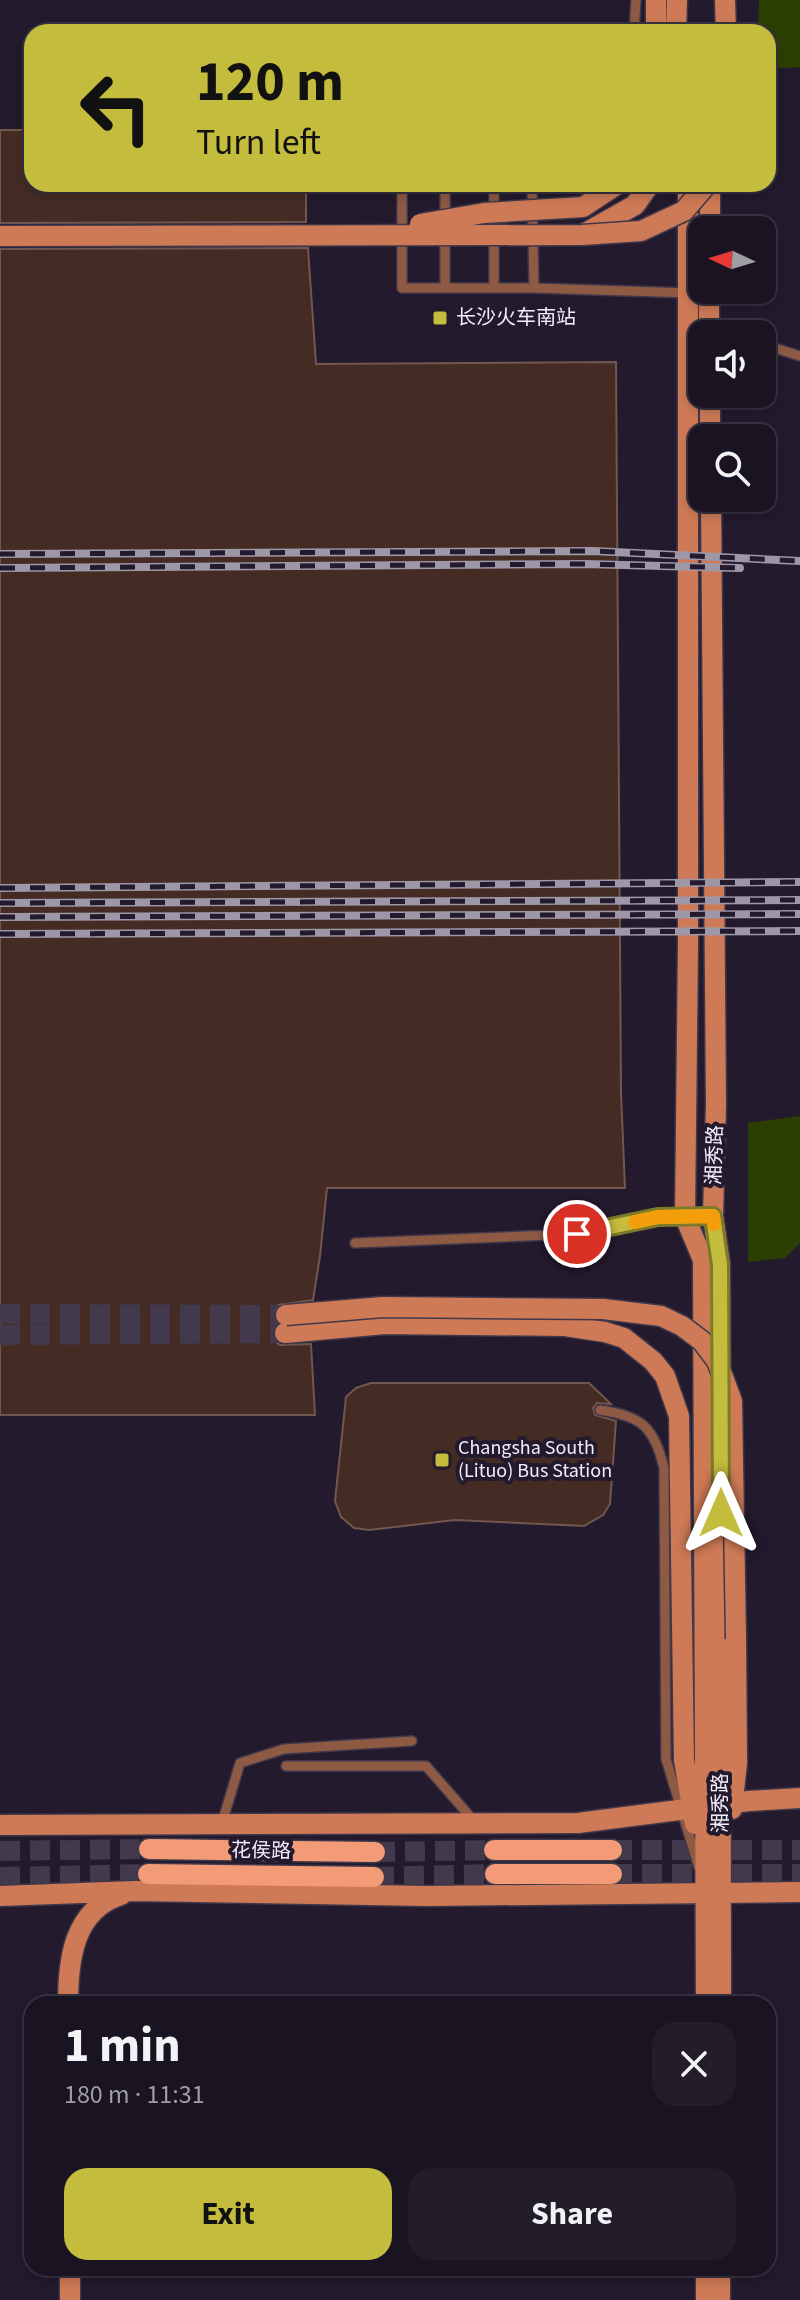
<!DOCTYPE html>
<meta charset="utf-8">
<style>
:root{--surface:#1a1422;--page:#231d2a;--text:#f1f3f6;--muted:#9f9ea5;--line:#383340;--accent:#c4bc3d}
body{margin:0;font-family:"Source Sans 3","Noto Sans SC",sans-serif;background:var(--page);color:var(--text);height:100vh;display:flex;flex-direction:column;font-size:30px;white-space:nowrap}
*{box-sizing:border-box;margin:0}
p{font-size:26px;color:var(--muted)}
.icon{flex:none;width:44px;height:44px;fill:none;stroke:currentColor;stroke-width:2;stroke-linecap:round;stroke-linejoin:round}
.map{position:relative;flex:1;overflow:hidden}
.details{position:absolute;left:24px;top:1996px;width:752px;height:280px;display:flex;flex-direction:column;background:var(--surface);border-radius:24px;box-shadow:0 4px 12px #0003,0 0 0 2px var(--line)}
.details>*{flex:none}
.guide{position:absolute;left:24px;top:24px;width:752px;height:168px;border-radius:24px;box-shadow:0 4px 12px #0003,0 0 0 2px var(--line);background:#c4bc3d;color:#111;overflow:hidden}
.needle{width:52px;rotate:274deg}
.fabs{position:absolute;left:688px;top:216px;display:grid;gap:16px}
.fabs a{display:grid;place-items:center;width:88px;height:88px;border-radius:16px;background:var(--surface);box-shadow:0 4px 12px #0003,0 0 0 2px var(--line);font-size:40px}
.pin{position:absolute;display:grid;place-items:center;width:68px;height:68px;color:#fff;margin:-34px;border:4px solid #fff;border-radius:50%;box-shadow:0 2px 8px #0007}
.me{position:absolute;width:88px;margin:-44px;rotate:0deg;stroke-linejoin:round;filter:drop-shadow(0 0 6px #0008)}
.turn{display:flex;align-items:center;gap:28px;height:168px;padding:0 40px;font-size:36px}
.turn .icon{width:104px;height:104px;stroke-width:2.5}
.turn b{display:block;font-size:56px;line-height:68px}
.round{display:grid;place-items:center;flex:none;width:84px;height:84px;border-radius:24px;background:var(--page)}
.summary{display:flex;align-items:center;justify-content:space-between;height:136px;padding:0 40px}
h1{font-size:48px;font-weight:700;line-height:60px}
.cta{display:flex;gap:16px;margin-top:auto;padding:16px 40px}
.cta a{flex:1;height:92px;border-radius:24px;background:var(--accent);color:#111;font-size:32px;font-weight:700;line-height:92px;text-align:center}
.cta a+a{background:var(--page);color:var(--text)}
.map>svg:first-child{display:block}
</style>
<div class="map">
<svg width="800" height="2300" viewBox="0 0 800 2300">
<rect width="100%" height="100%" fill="#231a2d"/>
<path fill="#2b3f03" d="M759 0H800V67L768 69V32H758Z
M800 1116V1243L785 1258 748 1262V1123Z"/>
<path fill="#442c25" stroke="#72574f" stroke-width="2" d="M0 130H32V184H306V222L0 223Z
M308 248 316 364 616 362 621 1093 625 1188H327L320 1256 313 1300 278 1305 274 1310 276 1324 272 1333 275 1341 280 1345 311 1344 315 1415H0V249Z
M371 1383H589L611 1404 597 1403 593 1408 595 1415 616 1421 610 1504 603 1515 584 1526 455 1520 369 1530 354 1528 341 1517 335 1501 346 1397 356 1388Z"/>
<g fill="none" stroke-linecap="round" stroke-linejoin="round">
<path stroke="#423a4c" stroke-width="20" stroke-dasharray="20 10" stroke-linecap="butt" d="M0 1314 286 1315
M0 1335 285 1333"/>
<path stroke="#423a4c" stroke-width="20" stroke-dasharray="20 10" stroke-linecap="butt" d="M612 1850H800
M0 1851 149 1849
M375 1852 494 1850
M612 1874H800
M0 1877 148 1874
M374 1877 495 1874"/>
<defs>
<path id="lane" d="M634 32 636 0
M402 184V288H534L690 293
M494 184V288
M532 184 534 288
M445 221V184
M445 288V235
M709 325 735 334
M762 344 800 356
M355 1243 577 1234 658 1217 713 1216
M600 1410C642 1416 654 1427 664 1468L666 1759 699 1868
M286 1766H426L474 1821
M222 1823 240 1763 284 1749 412 1741"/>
<path id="secondary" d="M725 0 726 32
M656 32V0
M676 32 677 0
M688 184V944L685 1217 703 1260 706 2004
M710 230V184
M582 235 635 205 650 184
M709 290V334
M710 394V438
M711 498 716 1105 713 1216 720 1265 721 2004
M285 1333 385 1324 565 1326 605 1332 624 1338 653 1361 665 1376 679 1416 684 1760 695 1824
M732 1809 737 1763 736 1639
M0 1825 578 1823 749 1801 800 1798
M0 1896 135 1891 427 1896 800 1892
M68 2004C68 1961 73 1910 121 1895
M70 2268V2300
M720 2268V2300
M706 2300V2268"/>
<path id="primary" d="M149 1849 375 1852
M494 1850H612
M148 1874 374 1877
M495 1874H612"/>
</defs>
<use href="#lane" stroke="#40384a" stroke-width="12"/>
<use href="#secondary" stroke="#40384a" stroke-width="23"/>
<use href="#primary" stroke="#40384a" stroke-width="23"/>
<use href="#lane" stroke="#8e5a44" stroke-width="9"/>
<use href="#secondary" stroke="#ce7a56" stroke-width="20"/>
<use href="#primary" stroke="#f29b76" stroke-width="20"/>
<defs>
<path id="rail" d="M0 554 593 551 800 561
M0 568 584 564 740 568
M0 888 800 882
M0 903 800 900
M0 917 800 914
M0 934 800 931"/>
</defs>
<use href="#rail" stroke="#9e97a7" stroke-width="8"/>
<use href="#rail" stroke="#231a2d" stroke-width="5" stroke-dasharray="15" stroke-linecap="butt"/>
<defs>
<path id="secondary-bridge" d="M420 224 484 213 583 207 618 184
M0 236 582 235 641 231 684 211 707 184
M286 1315 383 1307 603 1309 661 1316 682 1326 702 1341 717 1361 732 1401 736 1639"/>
</defs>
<use href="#secondary-bridge" stroke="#40384a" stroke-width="23" stroke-linecap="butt"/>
<use href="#secondary-bridge" stroke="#ce7a56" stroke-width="20"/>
</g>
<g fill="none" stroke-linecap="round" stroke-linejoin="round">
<defs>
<path id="route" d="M577 1234 658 1217 713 1216 720 1265 721 1513"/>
</defs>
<use href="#route" stroke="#7f7a28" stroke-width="20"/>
<use href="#route" stroke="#c4bc3d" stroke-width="14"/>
<path stroke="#f59e0b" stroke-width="14" d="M635 1222 658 1217 713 1216 714 1224"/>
</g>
<g fill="#c4bc3d" stroke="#231a2d" stroke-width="3">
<rect x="432" y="310" width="16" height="16" rx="4"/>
<rect x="434" y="1452" width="16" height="16" rx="4"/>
</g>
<g text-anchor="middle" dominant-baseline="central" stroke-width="8" stroke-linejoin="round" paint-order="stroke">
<g font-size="20" fill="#f3edfb" stroke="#231a2d" text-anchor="start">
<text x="456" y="318">长沙火车南站</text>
<text x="458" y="1448">Changsha South<tspan x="458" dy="23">(Lituo) Bus Station</tspan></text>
</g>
<g font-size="20" fill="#f3edfb" stroke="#231a2d">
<text transform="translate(715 1155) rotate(-88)">湘秀路</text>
<text transform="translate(721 1803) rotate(-90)">湘秀路</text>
<text transform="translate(261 1851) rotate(1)">花侯路</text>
</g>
</g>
</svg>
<div class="fabs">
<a><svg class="needle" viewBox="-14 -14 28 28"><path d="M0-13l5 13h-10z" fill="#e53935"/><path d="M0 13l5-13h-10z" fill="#9f9ea5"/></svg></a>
<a><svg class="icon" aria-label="sound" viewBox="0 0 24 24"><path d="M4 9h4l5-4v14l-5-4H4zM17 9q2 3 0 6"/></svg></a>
<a><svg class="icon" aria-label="search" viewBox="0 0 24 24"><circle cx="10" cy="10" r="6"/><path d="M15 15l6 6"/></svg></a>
</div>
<div class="pin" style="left:577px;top:1234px;background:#d93025"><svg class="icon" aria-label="arrive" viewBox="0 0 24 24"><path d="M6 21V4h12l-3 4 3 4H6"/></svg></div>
<svg class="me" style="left:721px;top:1513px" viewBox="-20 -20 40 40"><path d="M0-17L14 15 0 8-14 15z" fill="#c4bc3d" stroke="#fff" stroke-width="4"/></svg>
<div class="guide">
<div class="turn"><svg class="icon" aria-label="left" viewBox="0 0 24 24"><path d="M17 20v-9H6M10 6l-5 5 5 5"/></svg><div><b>120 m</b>Turn left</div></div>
</div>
<section class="details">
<div class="summary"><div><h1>1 min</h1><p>180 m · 11:31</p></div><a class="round"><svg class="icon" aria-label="close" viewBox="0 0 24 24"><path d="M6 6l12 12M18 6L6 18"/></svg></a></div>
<div class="cta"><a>Exit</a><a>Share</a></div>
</section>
</div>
